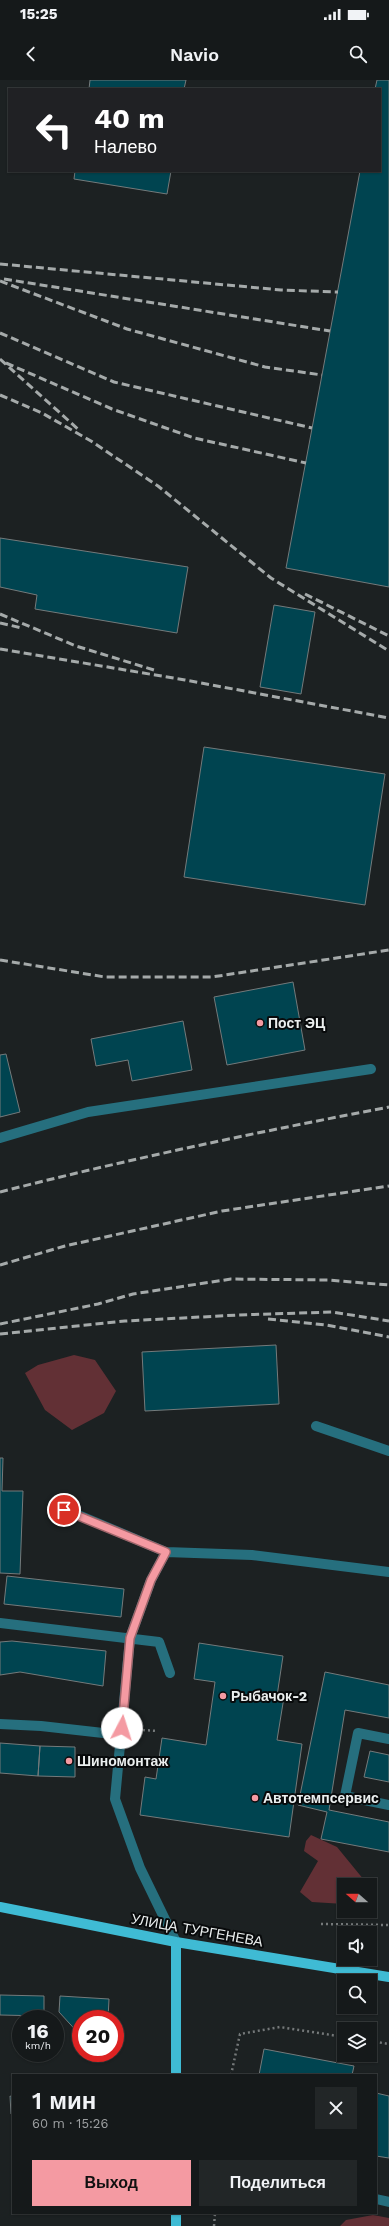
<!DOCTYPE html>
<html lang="ru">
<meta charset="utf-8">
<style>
:root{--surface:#15191a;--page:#222627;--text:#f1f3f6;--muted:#9da0a2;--line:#343839;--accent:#f49aa2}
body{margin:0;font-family:"Work Sans",sans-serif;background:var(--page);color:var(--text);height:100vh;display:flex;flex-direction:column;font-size:15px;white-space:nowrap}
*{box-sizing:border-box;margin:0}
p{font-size:13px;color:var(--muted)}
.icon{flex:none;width:22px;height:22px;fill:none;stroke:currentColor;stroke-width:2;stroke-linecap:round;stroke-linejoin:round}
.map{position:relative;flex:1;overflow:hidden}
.details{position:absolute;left:12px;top:1994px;width:365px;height:140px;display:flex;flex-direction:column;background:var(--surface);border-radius:0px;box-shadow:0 1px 3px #0004,0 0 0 1px var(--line)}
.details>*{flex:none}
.banner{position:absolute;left:8px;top:8px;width:373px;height:84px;border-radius:0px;box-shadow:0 1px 3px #0004,0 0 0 1px var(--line);background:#202124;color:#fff;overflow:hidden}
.needle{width:26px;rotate:290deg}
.fabs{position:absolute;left:337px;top:1798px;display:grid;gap:8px}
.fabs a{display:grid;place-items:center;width:40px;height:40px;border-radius:0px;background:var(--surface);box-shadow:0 1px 3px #0004,0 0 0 1px var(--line);font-size:20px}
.speed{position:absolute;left:12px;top:1930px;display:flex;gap:8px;font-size:20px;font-weight:700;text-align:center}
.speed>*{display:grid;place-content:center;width:52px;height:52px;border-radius:50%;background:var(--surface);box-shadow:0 1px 3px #0004,0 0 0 1px var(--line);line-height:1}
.speed small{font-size:10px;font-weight:400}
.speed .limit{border:6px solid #d22;background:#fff;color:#111}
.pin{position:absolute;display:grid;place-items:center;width:34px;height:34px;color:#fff;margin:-17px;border:2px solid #fff;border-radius:50%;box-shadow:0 1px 4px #0007}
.me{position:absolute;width:44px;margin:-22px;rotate:5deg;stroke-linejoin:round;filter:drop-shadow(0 0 3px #0008)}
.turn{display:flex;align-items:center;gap:14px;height:84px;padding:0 20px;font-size:18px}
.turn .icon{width:52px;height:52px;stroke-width:2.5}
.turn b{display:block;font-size:28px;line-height:34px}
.round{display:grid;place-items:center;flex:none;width:42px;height:42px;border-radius:0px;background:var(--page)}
.head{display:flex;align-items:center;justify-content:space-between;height:68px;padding:0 20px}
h1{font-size:24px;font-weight:600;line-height:30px}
.cta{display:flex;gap:8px;margin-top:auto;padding:8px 20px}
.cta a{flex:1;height:46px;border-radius:0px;background:var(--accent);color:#111;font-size:16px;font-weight:600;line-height:46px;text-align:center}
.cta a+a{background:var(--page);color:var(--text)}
.status{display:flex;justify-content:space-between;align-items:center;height:28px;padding:0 20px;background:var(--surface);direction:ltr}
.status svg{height:11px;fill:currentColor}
header{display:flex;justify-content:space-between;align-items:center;height:52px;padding:0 20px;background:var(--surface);font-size:18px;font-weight:600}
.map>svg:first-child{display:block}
</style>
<div class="status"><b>15:25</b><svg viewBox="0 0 49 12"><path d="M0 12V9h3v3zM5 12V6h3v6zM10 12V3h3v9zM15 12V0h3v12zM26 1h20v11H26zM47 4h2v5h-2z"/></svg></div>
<header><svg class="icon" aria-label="back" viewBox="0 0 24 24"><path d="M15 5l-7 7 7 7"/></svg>Navio<svg class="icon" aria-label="search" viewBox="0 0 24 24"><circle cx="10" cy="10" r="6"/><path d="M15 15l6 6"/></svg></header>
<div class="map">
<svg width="389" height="2146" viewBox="0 0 389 2146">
<rect width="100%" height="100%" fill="#1c2122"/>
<path fill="#623035" d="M74 1275 95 1280 116 1311 104 1333 72 1350 45 1330 25 1293 38 1285Z
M311 1755 337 1767 364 1800 365 1805H344V1824L312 1822 300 1812 318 1781 304 1771 306 1761Z
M373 2135 389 2138V2146H340L346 2140Z"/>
<path fill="#004450" stroke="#747a7b" d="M90 0H186L184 9H89Z
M377 0H389V507L286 488 360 91H380V9H375Z
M75 91H171L167 114 74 99Z
M0 458 188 487 177 553 35 529 37 515 0 507Z
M274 525 315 532 301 614 260 607Z
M204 667 385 694 365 825 184 797Z
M293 902 305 970 227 985 214 917Z
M183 941 192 990 132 1001 128 980 96 986 91 959Z
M6 974 20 1032 0 1037V975Z
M276 1265 279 1324 145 1331 142 1272Z
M0 1378H3L2 1411H23L20 1494 0 1493Z
M7 1496 124 1509 121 1537 4 1524Z
M12 1561 106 1571 103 1606 20 1592 0 1595V1562Z
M199 1563 283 1576 277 1616 284 1617 277 1660 302 1664 289 1757 140 1735 145 1697 156 1699 162 1658 206 1665 215 1602 194 1599Z
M325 1592 389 1605V1638L345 1630 329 1730 389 1742V1772L321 1759 327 1732 298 1725Z
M0 1663 40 1666 38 1696 0 1693Z
M40 1666 75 1667V1697L38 1696Z
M370 1671 389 1675V1702L364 1697Z
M0 1915 44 1916V1936L0 1935Z
M60 1916 109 1919 108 1939H81V1956L59 1932Z
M264 1969 354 1986 352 1995H259Z
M376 2013 389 2016V2078L376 2076Z
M10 2016 13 2017V2034H11Z"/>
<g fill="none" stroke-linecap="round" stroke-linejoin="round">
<path stroke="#75797a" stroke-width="2.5" stroke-dasharray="2 3" stroke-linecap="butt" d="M143 1650 157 1651
M321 1844 389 1845
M370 1961 389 1964
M231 1995 240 1954 280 1947 344 1957
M214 2146 215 2133"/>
<path stroke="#266f7e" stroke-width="10" d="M0 1058 88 1032 371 989
M316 1346 389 1371
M64 1429 166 1472
M0 1543 159 1562 170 1593
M0 1644 41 1646 121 1655
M389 1659 358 1653 345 1716 389 1725
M176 1862 140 1788 115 1719 130 1558 151 1500 166 1472 252 1475 389 1492
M376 2119 389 2122"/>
<path stroke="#3fbbd4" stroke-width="10" d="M0 1827 176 1862 389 1897
M176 1995V1862
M176 2146V2133"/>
<path stroke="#a5aaaa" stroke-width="3" stroke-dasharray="8 4" stroke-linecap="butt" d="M0 184 281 210 338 212
M4 199 330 251
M0 201 127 249 265 287 322 295
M0 253 114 302 312 348
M0 279 79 350
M6 283 112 329 194 358 306 383
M0 315 42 333 91 361 158 406 271 498 389 571
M305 514 389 556
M0 534 76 566 154 590
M0 543 22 548
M0 569 185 600 389 638
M0 880 105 897H212L389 870
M0 1112C129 1079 258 1052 389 1027
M0 1185 65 1166 222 1131 389 1106
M268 1239 326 1245 389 1257
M0 1244 98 1224 133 1214 231 1199 328 1200 389 1205
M0 1254 125 1241 239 1235 332 1232 389 1241"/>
</g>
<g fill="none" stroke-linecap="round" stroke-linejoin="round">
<defs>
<path id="route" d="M64 1430 166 1472 151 1500 130 1558 122 1648"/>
</defs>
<use href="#route" stroke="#9f6469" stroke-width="10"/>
<use href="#route" stroke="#f49aa2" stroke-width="7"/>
</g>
<g fill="#f49aa2" stroke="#080a0b" stroke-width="1.5">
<circle cx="260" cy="943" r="4"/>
<circle cx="223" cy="1616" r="4"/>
<circle cx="69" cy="1681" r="4"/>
<circle cx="255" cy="1718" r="4"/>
</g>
<g text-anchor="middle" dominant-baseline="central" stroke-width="4" stroke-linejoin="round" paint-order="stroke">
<g font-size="14" font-weight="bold" fill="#ebefef" stroke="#080a0b" text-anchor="start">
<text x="268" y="943">Пост ЭЦ</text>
<text x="231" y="1616">Рыбачок-2</text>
<text x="77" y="1681">Шиномонтаж</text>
<text x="263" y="1718">Автотемпсервис</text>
</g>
<g font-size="14" fill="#ebefef" stroke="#080a0b">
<text transform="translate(197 1850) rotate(10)">УЛИЦА ТУРГЕНЕВА</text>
</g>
</g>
</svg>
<div class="fabs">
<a><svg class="needle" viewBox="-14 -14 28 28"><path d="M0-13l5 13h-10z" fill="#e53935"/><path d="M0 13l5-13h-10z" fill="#9da0a2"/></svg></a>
<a><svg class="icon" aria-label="sound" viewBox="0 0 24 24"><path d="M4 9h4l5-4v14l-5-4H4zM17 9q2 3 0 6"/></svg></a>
<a><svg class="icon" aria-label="search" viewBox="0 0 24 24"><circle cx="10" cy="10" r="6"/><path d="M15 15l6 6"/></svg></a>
<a><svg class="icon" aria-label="layers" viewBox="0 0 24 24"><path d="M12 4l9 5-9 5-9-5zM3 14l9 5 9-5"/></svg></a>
</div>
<div class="speed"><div>16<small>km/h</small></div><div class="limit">20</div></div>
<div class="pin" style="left:64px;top:1430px;background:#d93025"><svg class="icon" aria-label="arrive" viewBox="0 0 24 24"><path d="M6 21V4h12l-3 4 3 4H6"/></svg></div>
<svg class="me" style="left:122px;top:1648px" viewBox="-20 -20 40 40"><circle r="19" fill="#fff"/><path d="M0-13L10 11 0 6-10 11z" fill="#f49aa2"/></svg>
<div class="banner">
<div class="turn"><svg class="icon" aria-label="left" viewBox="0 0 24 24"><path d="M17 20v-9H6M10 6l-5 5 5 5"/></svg><div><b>40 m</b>Налево</div></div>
</div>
<section class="details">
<div class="head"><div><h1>1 мин</h1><p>60 m · 15:26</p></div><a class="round"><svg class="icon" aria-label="close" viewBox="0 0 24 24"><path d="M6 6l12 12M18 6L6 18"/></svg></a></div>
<div class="cta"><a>Выход</a><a>Поделиться</a></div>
</section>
</div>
